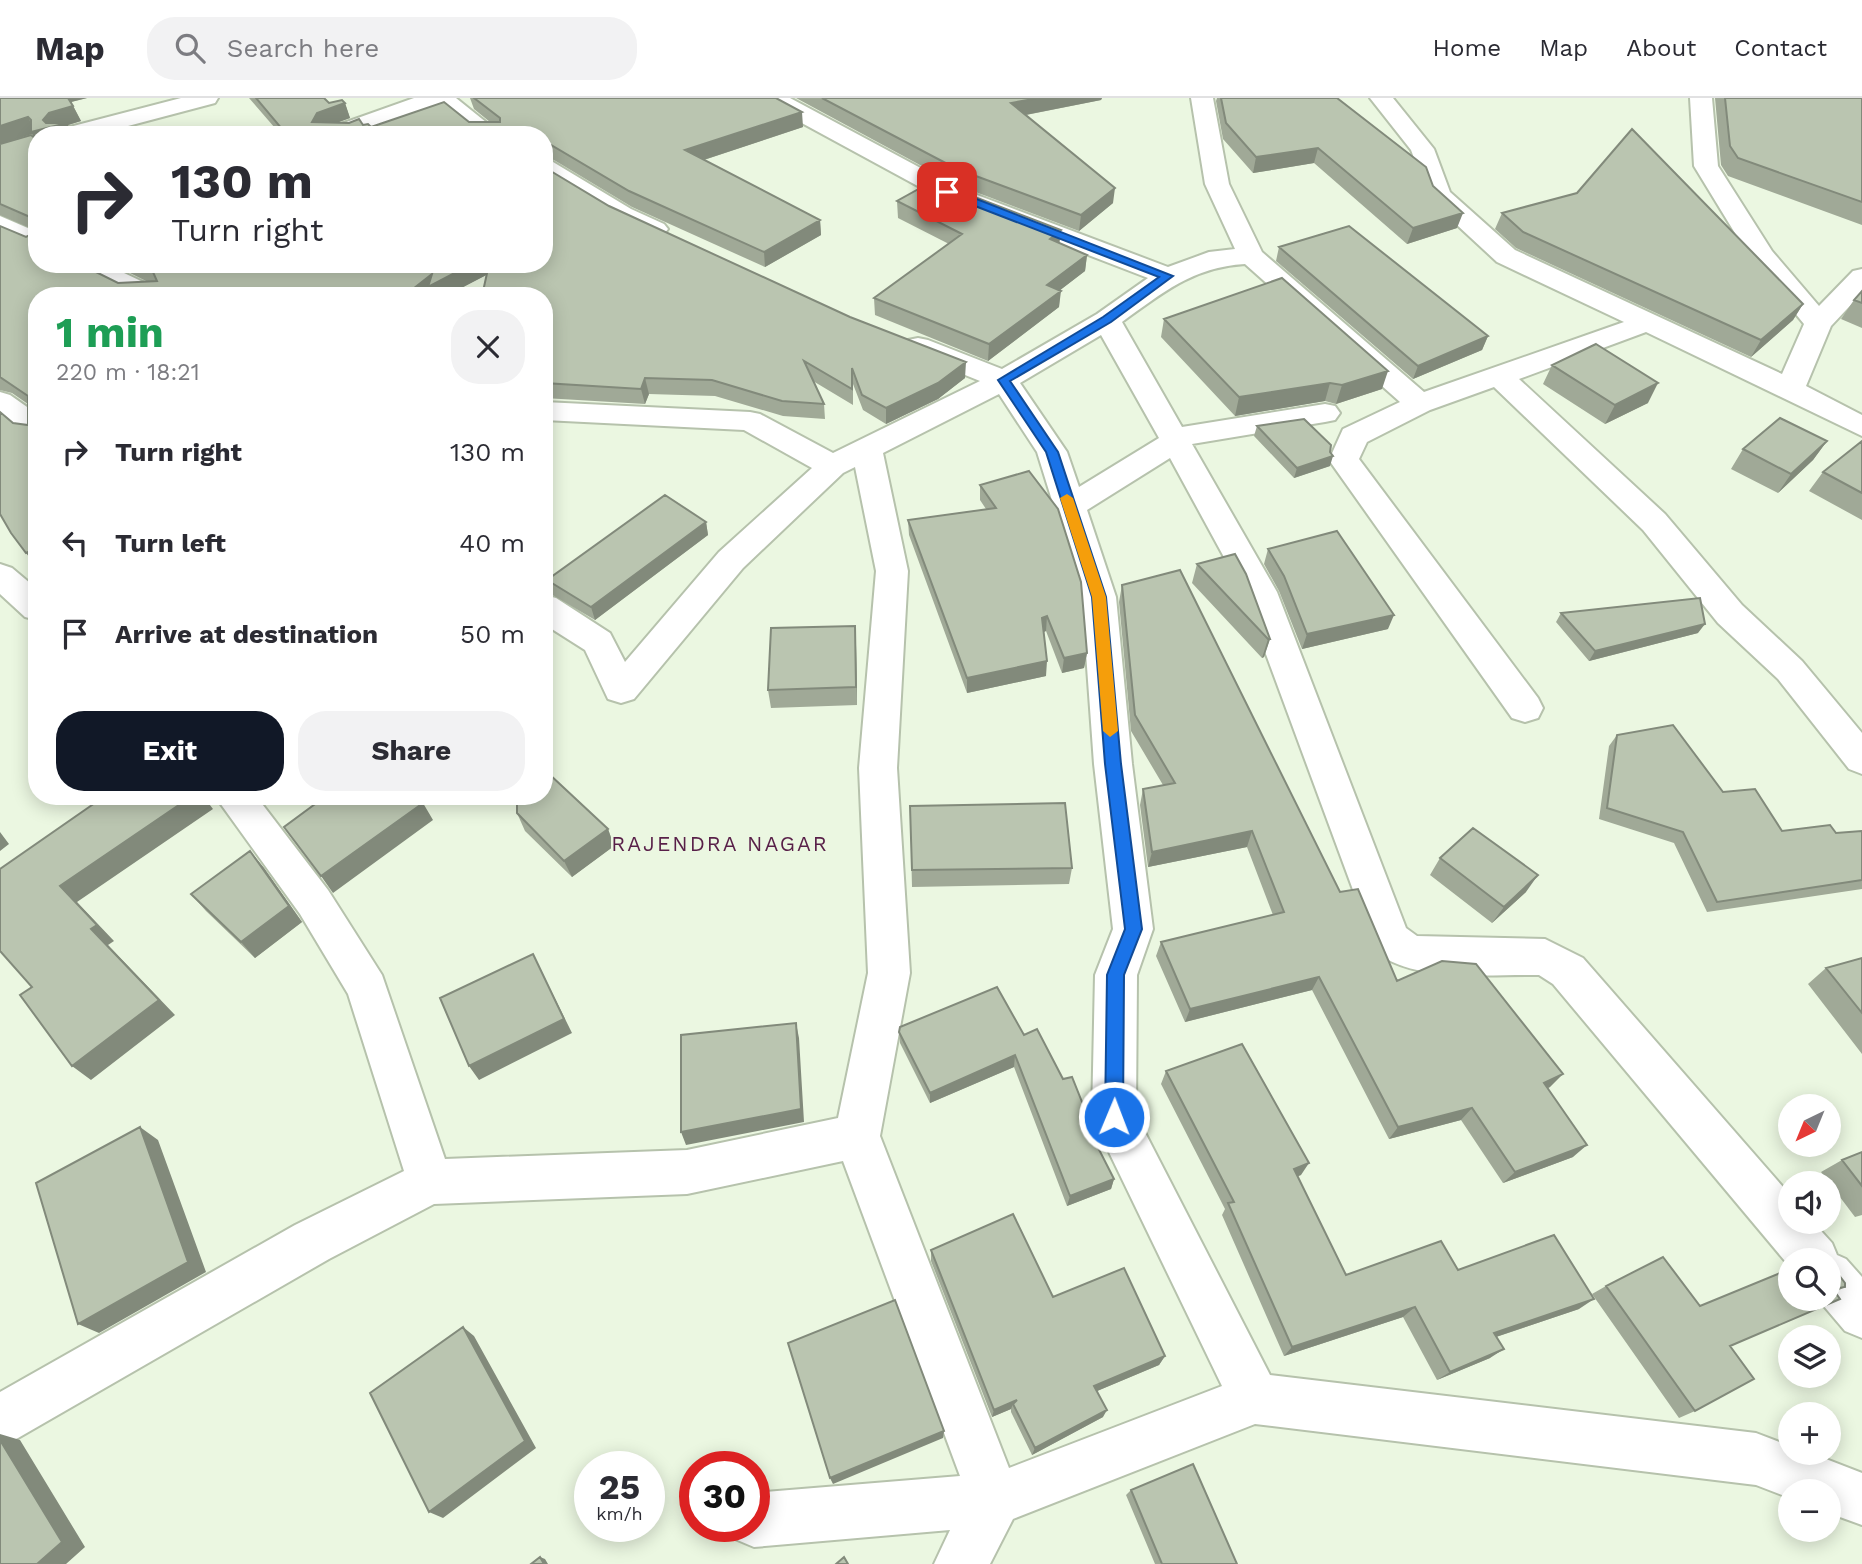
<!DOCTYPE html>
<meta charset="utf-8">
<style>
:root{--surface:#fff;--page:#f2f2f3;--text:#2b2b33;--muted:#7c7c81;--line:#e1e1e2;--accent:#111827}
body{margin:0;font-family:"Work Sans",sans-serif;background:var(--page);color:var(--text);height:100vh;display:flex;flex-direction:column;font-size:26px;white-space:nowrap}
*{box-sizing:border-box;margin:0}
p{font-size:23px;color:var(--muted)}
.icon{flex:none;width:38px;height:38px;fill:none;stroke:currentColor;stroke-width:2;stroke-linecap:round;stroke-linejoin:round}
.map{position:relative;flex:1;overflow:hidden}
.details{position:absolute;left:28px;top:189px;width:525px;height:518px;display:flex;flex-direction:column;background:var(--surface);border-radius:28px;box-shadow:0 4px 18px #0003}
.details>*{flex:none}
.hud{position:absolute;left:28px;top:28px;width:525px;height:147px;border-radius:28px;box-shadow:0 4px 18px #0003;background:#fff;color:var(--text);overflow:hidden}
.needle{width:46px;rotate:223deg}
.tools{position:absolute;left:1778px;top:996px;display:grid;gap:14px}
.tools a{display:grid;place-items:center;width:63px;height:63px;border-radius:50%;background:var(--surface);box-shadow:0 4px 18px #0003;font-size:35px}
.speed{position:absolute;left:574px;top:1353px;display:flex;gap:14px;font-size:35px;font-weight:700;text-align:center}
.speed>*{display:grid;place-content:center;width:91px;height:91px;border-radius:50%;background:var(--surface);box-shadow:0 4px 18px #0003;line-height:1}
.speed small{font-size:18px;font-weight:400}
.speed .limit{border:10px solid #d22;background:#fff;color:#111}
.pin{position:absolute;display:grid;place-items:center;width:60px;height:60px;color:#fff;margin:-30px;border-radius:14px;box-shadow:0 4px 10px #0006}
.me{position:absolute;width:77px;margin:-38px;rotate:1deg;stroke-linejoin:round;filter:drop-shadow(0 0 5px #0008)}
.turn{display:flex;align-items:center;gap:24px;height:147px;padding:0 28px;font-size:32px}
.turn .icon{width:91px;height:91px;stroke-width:2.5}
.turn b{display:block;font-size:49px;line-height:60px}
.round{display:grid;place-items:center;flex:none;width:74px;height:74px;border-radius:28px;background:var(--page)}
.overview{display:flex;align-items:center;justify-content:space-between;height:119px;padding:0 28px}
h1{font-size:42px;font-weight:700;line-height:52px;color:#1e9e55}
.cta{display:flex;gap:14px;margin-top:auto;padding:14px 28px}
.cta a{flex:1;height:80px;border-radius:28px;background:var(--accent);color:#fff;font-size:28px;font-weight:700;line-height:80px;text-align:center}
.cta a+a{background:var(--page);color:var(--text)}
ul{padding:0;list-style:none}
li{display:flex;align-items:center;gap:21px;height:91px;padding:0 28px}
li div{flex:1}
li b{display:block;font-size:26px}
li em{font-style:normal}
header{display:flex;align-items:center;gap:42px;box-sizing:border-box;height:98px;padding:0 35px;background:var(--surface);border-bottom:2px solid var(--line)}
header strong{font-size:33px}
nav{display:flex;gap:38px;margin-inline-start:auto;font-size:24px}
.search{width:490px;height:63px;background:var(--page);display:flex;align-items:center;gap:18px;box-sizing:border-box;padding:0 24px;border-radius:28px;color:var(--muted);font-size:26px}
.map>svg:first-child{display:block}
</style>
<header>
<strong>Map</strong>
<div class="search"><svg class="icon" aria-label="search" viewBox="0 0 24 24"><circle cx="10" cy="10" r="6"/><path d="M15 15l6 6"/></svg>Search here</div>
<nav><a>Home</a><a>Map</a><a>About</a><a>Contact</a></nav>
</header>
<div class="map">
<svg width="1862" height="1466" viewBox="0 0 1862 1466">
<rect width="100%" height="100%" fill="#ebf7e1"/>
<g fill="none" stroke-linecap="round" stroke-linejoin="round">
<defs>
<path id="minor" d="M181 0H218L215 5 94 37H54L58 32Z
M414 0H456L502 37H475L437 7 355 37H320L324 32Z
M762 0H790L956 89 1168 169 1209 154 1235 151 1205 86 1191 0H1213L1229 86 1262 154 1424 294 1624 224 1497 164 1430 102 1411 52 1370 0H1393L1434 51 1450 94 1515 152 1782 276 1804 226 1752 163 1694 68 1690 0H1712L1718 68 1772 153 1819 208 1853 173 1862 171V195L1831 228 1806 288 1862 317V338L1646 234 1519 281 1665 416 1742 507 1802 563 1862 635V676L1849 671 1778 581 1718 525 1643 432 1494 289 1430 312 1367 344 1359 361 1538 600 1543 610 1538 620 1525 624 1512 620 1329 362 1343 331 1400 304 1245 166C1193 169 1162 195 1122 224L1182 329 1325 306 1335 308 1340 315 1335 322 1325 324 1192 346 1277 494 1406 830 1417 838 1545 841 1583 860 1790 1097V1124H1813L1832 1145 1837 1157 1846 1161 1862 1179V1240L1845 1233 1817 1200H1829V1162H1790V1169L1553 886 1539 877C1489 876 1415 885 1376 854L1243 494 1170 360 1087 412 1116 499 1132 666 1153 831 1137 877 1136 1017 1270 1277 1756 1335 1790 1348V1354H1808L1862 1375V1427L1829 1415V1393H1790V1400L1756 1387 1255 1326 1013 1421 990 1466H934L950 1432 754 1449 735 1441 730 1428H754V1395L960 1378 843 1063 687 1096 434 1106 329 1161 18 1340 0 1348V1294L295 1127 404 1073 348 896 300 816 215 698H256L328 792 382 877 445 1061 687 1052 838 1020 868 875 859 670 876 473 855 369 843 375 743 470 634 601 621 605 608 601 585 552 544 526V497L556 500 610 535 625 564 719 454 812 370 744 332 544 322V304L750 314 760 316 833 355 980 283 908 254 904 248 908 242 918 240 928 242 1002 271 1097 216 1148 180 938 99 765 5ZM1101 237 1159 340 1079 389 1067 354 1020 285ZM999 296 1037 354 1082 499 1094 666 1113 831 1095 877 1092 1019 1222 1288 1009 1370 880 1038 910 875 897 670 908 473 883 355Z
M544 62 553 64 631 111 664 126 668 131 664 136C634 144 571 96 544 79Z
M0 118 37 134V152L0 136Z
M71 166H105L160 192 163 198H128L75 172Z
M0 294 10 297 37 316V340L26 338 0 317Z
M0 466 12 470 37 491V522L25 519 0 496Z"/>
</defs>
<use href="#minor" stroke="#b6c2ac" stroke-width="4"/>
<use href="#minor" fill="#fff" fill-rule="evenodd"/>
</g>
<path fill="#a0a997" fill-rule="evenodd" d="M0 0H87L71 4 81 23 68 27 73 37H37V166L118 185 148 184 112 166H544L609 108 965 280 938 301 886 326 863 312 853 286V307L813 283 824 306 825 321 783 318 715 298 649 296 645 306 544 300V198L486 177 446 198H37V469L13 325 28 327V306L12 295 0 292V128L26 139 30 137V130L0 117ZM32 36 35 40 4 45Z
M249 0H324L329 5H345L350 20 338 24 371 29 490 24 474 11 470 0H776L803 29 704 62 820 122 821 137 765 169 632 109 554 62 544 60V37H281Z
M796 0H1102L1101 2 1026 17 1113 105 1079 133 957 87Z
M1217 0H1337L1433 88 1457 130 1407 146 1314 65 1253 75 1223 41 1216 3Z
M1715 0H1862V127L1728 78 1721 67Z
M897 103 1060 145 1087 157 1085 173 1060 192 1059 209 988 263 875 217 874 200 949 146 898 120Z
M1502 115 1803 206 1793 222 1751 259 1516 150 1495 131Z
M1279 149 1488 238 1482 252 1413 281 1276 163Z
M1862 193V230L1841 221 1854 202Z
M1164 221 1382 291 1336 306 1325 303 1235 318 1161 239Z
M1552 267 1648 305 1605 326 1543 286Z
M1257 328 1330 354V368L1294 380 1254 338Z
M1827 343 1813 362 1778 395 1731 371 1743 351Z
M1862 343V422L1809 393 1823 374Z
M1029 373 1087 555 1084 570 1062 575 1046 533 1044 534 1046 578 967 595 909 437 908 422 986 411 980 402V387Z
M706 424 708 437 595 522 551 496 547 482Z
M1268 451 1388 531 1302 551 1279 493 1264 466Z
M1197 466 1270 541 1264 559 1262 560 1192 485Z
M1122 487 1340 794 1397 883 1550 989 1548 990 1573 1059 1503 1085 1461 1022 1389 1041 1312 892 1185 924 1156 858 1161 844 1273 817 1247 749 1148 769 1140 707 1143 691 1163 687 1131 633 1119 504Z
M1561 515 1698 535 1589 563 1556 524Z
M856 547 857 607 771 610 768 592Z
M1617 637 1723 694 1782 733 1836 735 1862 733V791L1707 814 1674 745 1599 721 1609 648Z
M910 708 1072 770 1069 786 912 789Z
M517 715 608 731 614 748 572 779 525 733Z
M250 753 264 770 302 824 255 860 206 813 191 796Z
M1440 760 1526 794 1492 825 1430 777Z
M1862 860V956L1808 886 1826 870Z
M899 934 1024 937 1091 1035 1114 1081 1111 1091 1067 1108 1014 969 930 1005 900 945Z
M1166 973 1301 1077 1297 1078 1346 1177 1458 1172 1579 1211 1496 1239 1490 1260 1437 1282 1403 1219 1284 1258 1222 1117 1225 1111 1161 986Z
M1862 1054V1117L1855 1119 1821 1074 1842 1062Z
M931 1152 1053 1199 1165 1258 1159 1267 1097 1293 1103 1319 1032 1357 1011 1314V1311L992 1319 931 1163Z
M1829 1164 1845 1189 1730 1249 1695 1313 1679 1320 1592 1196 1606 1188 1700 1208Z
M1131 1392 1237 1466H1155L1126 1397Z"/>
<path fill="#828a7b" d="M68 0H87L71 4 81 23 68 27 73 37H37V44L32 36 0 46V28L28 19 35 33 49 15Z
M1039 0H1102L1101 2 1010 20 1011 5Z
M345 5 350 20 323 30 312 24 317 15Z
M802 14 803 29 688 67 685 52Z
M1318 50 1314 65 1253 75 1256 59Z
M1115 90 1113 105 1079 133 1081 117Z
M1463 115 1457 130 1407 146 1413 130Z
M820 122 821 137 765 169 764 154Z
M1061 132 1059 149 1050 141Z
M1087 157 1085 173 1046 203 1047 187Z
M472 166H494L496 172 446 198H404L432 176Z
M1061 193 1059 209 988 263 989 246Z
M1803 206 1793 222 1751 259 1761 242Z
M1488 238 1482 252 1413 281 1418 268Z
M966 264 965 280 938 301 886 326V310Z
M1388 273 1382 291 1336 306 1342 287Z
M645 280 649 296 645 306 641 291Z
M1330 285 1325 303 1235 318 1239 299Z
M1658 285 1648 305 1605 326 1615 307Z
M1827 343 1813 362 1778 395 1791 376Z
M1333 358 1330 368 1294 380 1297 370Z
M706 424 708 437 595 522 591 509Z
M37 450V469L26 455Z
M1394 517 1388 531 1302 551 1307 536Z
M1047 518 1046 533 1041 535 1042 520Z
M1705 526 1698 535 1589 563 1595 553Z
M855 528 856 547 857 607 856 589Z
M1268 541H1270L1264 559 1262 560Z
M1087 555 1084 570 1062 575 1064 560Z
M1047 563 1046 578 967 595V580Z
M192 698H203L213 711 77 804 114 843 108 847 175 917 91 982 72 968 91 831 60 788Z
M423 705 433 722 333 795 321 778Z
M608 731 614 748 572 779 564 763Z
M1252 733 1247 749 1148 769 1152 754Z
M0 734 9 746 0 753Z
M250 753 264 770 302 824 255 860 241 844Z
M1538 777 1526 794 1492 825 1504 809Z
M533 856 572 935 479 982 469 968Z
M1319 879 1312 892 1185 924 1190 911Z
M796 925 799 940 804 1024 686 1047 681 1034Z
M1015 957 1014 969 930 1005V995Z
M1563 976 1550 989 1532 997 1544 985Z
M1472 1010 1461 1022 1389 1041 1398 1029Z
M140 1029 158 1042 206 1174 99 1235 78 1226Z
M1587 1047 1573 1059 1503 1085 1515 1074Z
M1309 1065 1301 1077 1286 1083 1294 1071Z
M1114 1081 1111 1091 1067 1108 1070 1098Z
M1594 1201 1579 1211 1481 1244 1494 1235Z
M1415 1209 1403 1219 1284 1258 1292 1249Z
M463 1229 474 1238 536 1350 443 1420 429 1414Z
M1504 1251 1490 1260 1437 1282 1450 1274Z
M1165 1258 1159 1267 1090 1296 1094 1288Z
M1017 1302 1013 1306 1011 1311 992 1319 994 1312Z
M1107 1312 1103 1319 1032 1357 1035 1350Z
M944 1333 943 1340 833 1386 830 1380Z
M0 1336 20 1342 85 1449 66 1466H37L0 1342Z
M540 1459 545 1461 548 1466H544Z"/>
<path fill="#bac5b0" stroke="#828a7b" stroke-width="2" d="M0 0H68L73 8 49 15 43 22 46 25H67L31 34V22L28 19 0 28Z
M256 0H324L329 5 342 2 345 5 317 15 312 24 349 25 359 21 363 27 368 26 371 29 444 4 469 24H500V20L474 0H776L802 14 685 52 820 122 764 154 629 93 551 47 544 46V37H287Z
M822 0H1039L1011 5 1115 90 1081 117 957 71Z
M1221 0H1337L1426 69 1433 88 1463 115 1413 130 1318 50 1256 59 1226 25Z
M1725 0H1862V104L1738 60 1730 48Z
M1632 31 1803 206 1761 242 1523 134 1502 115 1577 95Z
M31 37 37 42V166H80L118 185 157 183 153 174 136 166H472L428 189 432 176 404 198H37V450L26 455 11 435 0 416V314L13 325 28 327V298L0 279V128L26 139 30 137V119L0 106V46Z
M544 69 609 108 850 219 966 264 938 285 886 310 862 297 852 270V291L804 263 824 306 782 303 712 282 645 280 641 291 544 285V198H482L489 166H544Z
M933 83 1061 132 1050 141 1087 157 1047 187 1061 193 989 246 874 200 962 136 897 103Z
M1349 128 1488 238 1418 268 1279 149Z
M1282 180 1388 273 1342 287 1330 285 1239 299 1164 221Z
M1862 193V205L1854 202Z
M1596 246 1658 285 1615 307 1552 267Z
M1780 320 1827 343 1791 376 1743 351Z
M1304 321 1331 347 1330 354 1333 358 1297 370 1257 328Z
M1862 343V395L1823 374Z
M1029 373 1058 411 1081 484 1087 555 1064 560 1047 518 1042 520 1047 563 967 580 908 422 996 410 980 387Z
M665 397 706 424 591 509 547 482Z
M1337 433 1394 517 1307 536 1284 478 1268 451Z
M1235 456 1246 476 1270 541H1268L1197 466Z
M1180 472 1340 794 1358 791 1397 883 1442 863 1476 866 1563 976 1544 985 1587 1047 1515 1074 1472 1010 1398 1029 1319 879 1190 911 1161 844 1284 814 1252 733 1152 754 1143 691 1175 685 1135 617 1122 487Z
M1700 500 1705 526 1595 553 1561 515Z
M855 528 856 589 768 592 771 530Z
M1673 627 1723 694 1755 691 1782 733 1830 727 1836 735 1862 733V782L1717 804 1683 734 1607 710 1617 637Z
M548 675 608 731 564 763 517 715V698H544V677Z
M105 698H192L60 788 97 827 91 831 159 902 72 968 20 897 32 889 0 853V771Z
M326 698H415L423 705 321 778 284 729Z
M1065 705 1072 770 912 772 910 708Z
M1473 730 1538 777 1504 809 1440 760Z
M250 753 289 808 241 844 191 796Z
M533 856 564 921 469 968 440 900Z
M1862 860V915L1826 870Z
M997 889 1024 937 1037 931 1063 981 1072 979 1092 1029 1088 1030 1114 1081 1070 1098 1015 957 930 995 899 934 900 929Z
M796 925 801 1011 681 1034V937Z
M1242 946 1309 1065 1294 1071 1346 1177 1441 1143 1458 1172 1554 1137 1594 1201 1494 1235 1504 1251 1450 1274 1415 1209 1292 1249 1228 1105 1234 1104 1166 973Z
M140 1029 188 1164 78 1226 36 1085Z
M1862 1054V1088L1842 1062Z
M1013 1116 1053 1199 1124 1170 1165 1258 1094 1288 1107 1312 1035 1350 1013 1306 1017 1302 994 1312 931 1152Z
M1824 1158 1828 1162H1813Z
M1663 1159 1700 1208 1790 1171V1200H1829V1164L1845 1185V1189L1833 1191 1840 1201 1730 1248 1754 1281 1695 1313 1606 1188Z
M895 1202 944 1333 830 1380 788 1245Z
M463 1229 525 1343 429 1414 370 1295Z
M0 1342 62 1444 37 1466H0Z
M1193 1366 1237 1466H1162L1131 1392Z
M540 1459 544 1466H531Z
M844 1459 848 1466H836Z"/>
<path fill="#1a73e8" stroke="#114b97" stroke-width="2" d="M944 91H951L1173 178 1111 224 1010 283 1058 354 1106 499 1121 666 1142 831 1124 877 1123 1019 1121 1025 1114 1028 1108 1025 1105 1019 1107 877 1125 831 1105 666 1092 499 1046 354 998 282 1103 219 1159 179 944 96Z"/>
<path fill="#f59e0b" d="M1067 396 1073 400 1106 499 1118 633 1110 639 1103 633 1092 499 1060 400Z"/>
<g text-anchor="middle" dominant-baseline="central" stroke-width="5" stroke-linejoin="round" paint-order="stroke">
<g font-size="21" letter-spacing="2" fill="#581f48" stroke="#ebf7e1">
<text x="720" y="745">RAJENDRA NAGAR</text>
</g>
</g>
</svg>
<div class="tools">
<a><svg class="needle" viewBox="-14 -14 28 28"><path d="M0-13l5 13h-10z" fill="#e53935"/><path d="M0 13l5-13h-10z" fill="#7c7c81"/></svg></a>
<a><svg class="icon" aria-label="sound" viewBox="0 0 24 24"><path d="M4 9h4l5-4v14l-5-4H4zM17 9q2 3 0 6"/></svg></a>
<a><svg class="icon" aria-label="search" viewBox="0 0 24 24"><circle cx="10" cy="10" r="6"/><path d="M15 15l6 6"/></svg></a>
<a><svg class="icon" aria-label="layers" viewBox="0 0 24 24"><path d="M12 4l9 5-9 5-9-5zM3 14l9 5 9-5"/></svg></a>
<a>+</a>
<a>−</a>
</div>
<div class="speed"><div>25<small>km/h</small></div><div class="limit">30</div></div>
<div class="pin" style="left:947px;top:94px;background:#d93025"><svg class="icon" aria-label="arrive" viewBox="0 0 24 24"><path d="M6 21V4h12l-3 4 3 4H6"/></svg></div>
<svg class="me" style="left:1114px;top:1019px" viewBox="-20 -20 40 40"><circle r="17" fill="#1a73e8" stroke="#fff" stroke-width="3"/><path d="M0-11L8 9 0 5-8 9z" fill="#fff"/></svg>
<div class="hud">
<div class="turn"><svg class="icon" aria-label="right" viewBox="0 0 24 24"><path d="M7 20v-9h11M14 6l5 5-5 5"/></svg><div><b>130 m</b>Turn right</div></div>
</div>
<section class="details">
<div class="overview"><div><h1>1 min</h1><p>220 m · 18:21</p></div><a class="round"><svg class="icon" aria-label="close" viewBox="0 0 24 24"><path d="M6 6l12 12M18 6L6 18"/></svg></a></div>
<ul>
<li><svg class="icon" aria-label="right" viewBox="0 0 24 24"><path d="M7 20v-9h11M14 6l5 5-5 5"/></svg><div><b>Turn right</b></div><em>130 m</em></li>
<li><svg class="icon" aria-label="left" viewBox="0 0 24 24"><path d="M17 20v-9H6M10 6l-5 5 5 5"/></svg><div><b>Turn left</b></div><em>40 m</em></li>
<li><svg class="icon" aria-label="arrive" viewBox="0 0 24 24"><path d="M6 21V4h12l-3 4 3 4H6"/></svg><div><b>Arrive at destination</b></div><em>50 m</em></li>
</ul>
<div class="cta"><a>Exit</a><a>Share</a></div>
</section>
</div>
